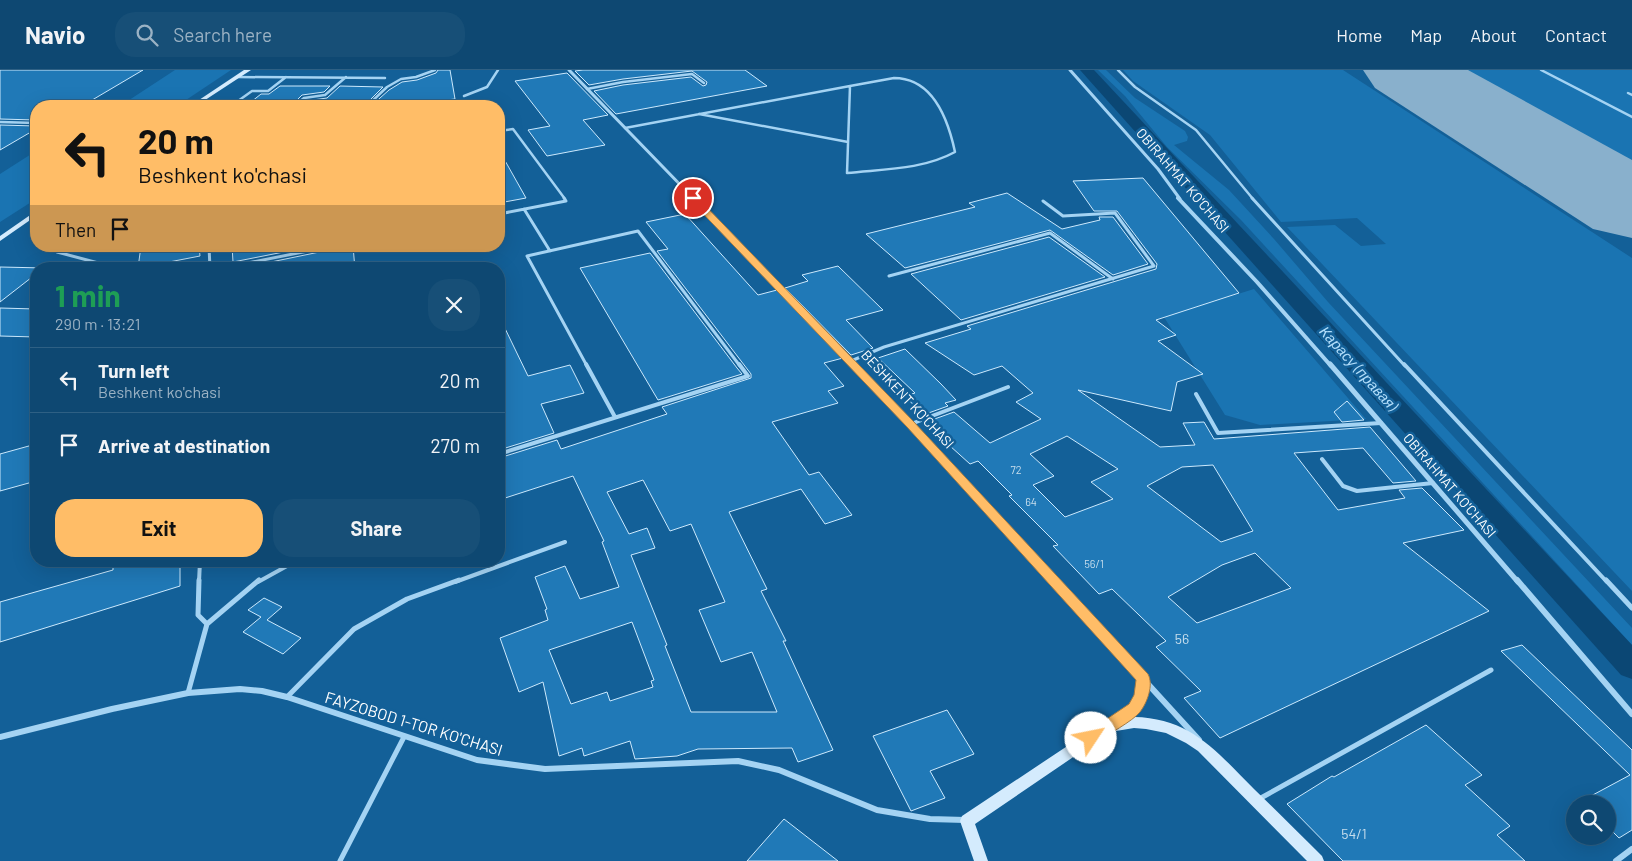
<!DOCTYPE html>
<meta charset="utf-8">
<style>
:root{--surface:#0e4872;--page:#174f77;--text:#f1f3f6;--muted:#9bb2c4;--line:#2e6084;--accent:#ffbd67}
body{margin:0;font-family:Barlow,sans-serif;background:var(--page);color:var(--text);height:100vh;display:flex;flex-direction:column;font-size:19px;white-space:nowrap}
*{box-sizing:border-box;margin:0}
p{font-size:16px;color:var(--muted)}
.icon{flex:none;width:28px;height:28px;fill:none;stroke:currentColor;stroke-width:2;stroke-linecap:round;stroke-linejoin:round}
.map{position:relative;flex:1;overflow:hidden}
.drawer{position:absolute;left:30px;top:192px;width:475px;height:305px;display:flex;flex-direction:column;background:var(--surface);border-radius:20px;box-shadow:0 5px 20px #0002,0 0 0 1px var(--line)}
.drawer>*{flex:none}
.top-card{position:absolute;left:30px;top:30px;width:475px;height:152px;border-radius:20px;box-shadow:0 5px 20px #0002,0 0 0 1px var(--line);background:#ffbd67;color:#111;overflow:hidden}
.tools{position:absolute;left:1566px;top:725px;display:grid;gap:10px}
.tools a{display:grid;place-items:center;width:50px;height:50px;border-radius:50%;background:var(--surface);box-shadow:0 5px 20px #0002,0 0 0 1px var(--line);font-size:25px}
.pin{position:absolute;display:grid;place-items:center;width:42px;height:42px;color:#fff;margin:-21px;border:2px solid #fff;border-radius:50%;box-shadow:0 1px 5px #0007}
.me{position:absolute;width:55px;margin:-28px;rotate:56deg;stroke-linejoin:round;filter:drop-shadow(0 0 4px #0008)}
.turn{display:flex;align-items:center;gap:18px;height:105px;padding:0 25px;font-size:22px}
.turn .icon{width:65px;height:65px;stroke-width:2.5}
.turn b{display:block;font-size:35px;line-height:42px}
.then{display:flex;align-items:center;height:48px;padding:0 25px;background:#0003;gap:10px;font-size:19px}
.round{display:grid;place-items:center;flex:none;width:52px;height:52px;border-radius:20px;background:var(--page)}
.head{display:flex;align-items:center;justify-content:space-between;height:85px;padding:0 25px}
h1{font-size:30px;font-weight:700;line-height:38px;color:#1e9e55}
.action{display:flex;gap:10px;margin-top:auto;padding:10px 25px}
.action a{flex:1;height:58px;border-radius:20px;background:var(--accent);color:#111;font-size:20px;font-weight:700;line-height:58px;text-align:center}
.action a+a{background:var(--page);color:var(--text)}
ul{padding:0;list-style:none}
li{display:flex;align-items:center;gap:15px;height:65px;padding:0 25px;border-top:1px solid var(--line)}
li div{flex:1}
li b{display:block;font-size:19px}
li em{font-style:normal}
header{display:flex;align-items:center;gap:30px;box-sizing:border-box;height:70px;padding:0 25px;background:var(--surface);border-bottom:1px solid var(--line)}
header strong{font-size:24px}
nav{display:flex;gap:28px;margin-inline-start:auto;font-size:18px}
.search{width:350px;height:45px;background:var(--page);display:flex;align-items:center;gap:12px;box-sizing:border-box;padding:0 18px;border-radius:20px;color:var(--muted);font-size:19px}
.map>svg:first-child{display:block}
</style>
<header>
<strong>Navio</strong>
<div class="search"><svg class="icon" aria-label="search" viewBox="0 0 24 24"><circle cx="10" cy="10" r="6"/><path d="M15 15l6 6"/></svg>Search here</div>
<nav><a>Home</a><a>Map</a><a>About</a><a>Contact</a></nav>
</header>
<div class="map">
<svg width="1632" height="791" viewBox="0 0 1632 791">
<rect width="100%" height="100%" fill="#136098"/>
<path fill="#1a74b2" d="M175 0H231L177 36H120Z
M1098 0H1106L1135 28 1185 61 1188 67 1187 71 1174 75 1229 120 1274 169 1328 232 1632 558V575L1241 150 1167 77 1125 26Z
M1123 0H1343L1632 188V521L1287 157 1335 155 1361 176 1386 174 1357 148 1281 152 1210 65 1133 11Z
M1462 0H1632V94Z
M36 81V129L0 152V104Z
M1254 219 1366 349 1260 355 1225 345 1164 247Z"/>
<g fill="none" stroke-linecap="round" stroke-linejoin="round">
<path fill="#0b4774" fill-rule="evenodd" d="M1080 0H1094L1632 575V609L1621 605Z"/>
<path fill="#89b0cc" fill-rule="evenodd" d="M1363 0H1468L1632 90V168L1593 159 1375 18Z"/>
</g>
<path fill="#2079b7" stroke="#cce9fd" fill-rule="evenodd" d="M0 0H143L82 36H36V50L0 49Z
M438 0H450L455 29 430 32 426 36H371L389 20 402 12 417 10 436 3Z
M583 0H745L767 16 616 44 594 21 623 15 691 7 703 16 706 15 707 12 692 1 623 9 589 15 575 1Z
M567 3 608 45 583 50 605 75 547 86 528 60 550 56 515 11Z
M280 16H330L324 22 302 25 291 36H246L261 24H269Z
M340 16 383 17 364 36H299L305 31 327 28Z
M0 55 36 56V59L0 80Z
M499 80 526 128 499 133Z
M1143 108 1239 223 1156 250 1176 265 1158 271 1203 304 1177 312 1171 341 1078 320 1160 377 1195 375 1183 353 1204 352 1214 369 1370 357 1416 411 1393 413 1363 378 1294 383 1338 440 1405 428 1399 420 1422 418 1464 460 1403 473 1489 541 1220 668 1184 628 1201 621 1156 577 1166 571 1112 519 1099 524 1053 476 1058 475 1009 426 1012 425 978 391 970 394 929 357 933 355 929 351 954 342 990 373 1041 349 1016 332 1033 323 1002 296 974 305 925 273 971 259 967 256 1156 199 1157 194 1117 141H1094L1073 111ZM1067 366 1118 399 1091 412 1113 429 1065 447 1033 415 1054 406 1030 384ZM1213 395 1253 461 1221 472 1147 416 1182 397ZM1255 483 1291 518 1197 553 1168 527 1222 495Z
M1007 123 1062 159 1100 150 1099 147H1113L1148 194 1113 205 1050 160 905 198 866 164 975 137 969 133Z
M685 144 758 225 777 220 843 288 824 293 844 316 828 321 838 333 772 352 809 405 819 402 852 445 825 454 801 419 729 442 767 519 761 521 786 571H783L833 680 798 692 792 678 698 679 677 686 635 689 630 671 584 686 582 678 559 686 543 612 519 622 500 568 548 550 545 540 547 539 535 507 565 496 580 529 619 517 602 472 604 471 573 406 499 430V388L557 370 561 379 667 344 662 337 751 308V304L657 181 668 179 646 152ZM643 410 670 461 691 454 725 532 699 540 721 592 752 582 777 642H691L665 576 667 575 631 485 655 478 647 458 629 464 607 422ZM632 552 654 610 651 611 653 617 610 631 607 622 571 634 549 580Z
M1049 167 1105 207 961 250 911 204Z
M141 176H199L200 186 138 198Z
M232 176H314L233 192Z
M336 176H353L355 199H237L334 179Z
M650 183 737 298 742 304 658 330 580 198Z
M838 196 883 240 846 250 873 278 851 285 785 218 808 211 802 205Z
M0 197 45 198 36 199V204L0 232Z
M0 238 36 239V267L0 266Z
M499 246 528 306 570 295 584 323 541 334 554 363 499 380Z
M905 279 941 314 956 330 945 333 948 336 923 345 905 326 915 323 878 288Z
M1347 331 1364 350 1342 352 1334 342Z
M36 374V411L0 421V384Z
M113 491H180V516L0 572V532L113 500Z
M264 528 282 537 267 550 301 568 283 584 243 562 261 547 248 540Z
M1522 575 1632 680V760L1619 768 1608 757V734H1576L1630 705 1501 581Z
M947 640 974 684 930 701 945 728 911 741 873 666Z
M1426 655 1482 705 1465 715 1510 756 1497 765 1525 791H1343L1287 734 1332 706 1334 707Z
M784 749 838 791H747Z"/>
<g fill="none" stroke-linecap="round" stroke-linejoin="round">
<path stroke="#a4d3f3" stroke-width="2.5" d="M1118 0 1135 17 1196 60 1253 129
M1541 0 1632 47
M237 7 385 8
M894 8C933 8 948 49 955 82 922 100 883 99 847 103L850 16Z
M587 19 623 12 692 4 704 13
M1628 23 1632 25
M464 26 487 17 498 0
M231 36 252 21H268L286 7
M294 36 304 28 325 25 346 7
M367 36 387 17 401 9 416 7 435 0
M699 44 848 72
M0 52 36 53
M625 58 850 16
M499 61 513 59 565 129"/>
<path stroke="#a4d3f3" stroke-width="3" d="M1252 128 1405 296
M524 139 550 181
M499 144 566 131 564 128
M209 176 210 199
M57 182 121 199
M218 199 333 176
M889 206 1050 163 1113 209
M851 291 884 277 1154 196 1115 143 1063 146 1043 131
M587 296 527 186 638 161 740 296"/>
<path stroke="#a4d3f3" stroke-width="4" d="M586 294 615 347
M1404 294 1607 512
M1196 324 1218 363 1381 353
M911 354 1008 317
M499 384 748 306 739 294
M1322 389 1343 416 1357 421 1433 413
M199 512 200 491
M258 512 296 491
M455 512 565 472"/>
<path stroke="#a4d3f3" stroke-width="5" d="M199 510 198 545 207 554 259 510
M1606 510 1632 538
M188 623 207 554
M287 627 354 559 407 529 459 510
M1259 729 1491 600
M340 791 404 667"/>
<path stroke="#a4d3f3" stroke-width="3" d="M569 0 694 129
M1070 0 1158 99 1180 129"/>
<path stroke="#a4d3f3" stroke-width="4" d="M693 128 856 296
M1178 128 1257 212 1331 296"/>
<path stroke="#a4d3f3" stroke-width="5" d="M855 294 1054 512
M1330 294 1518 512"/>
<path stroke="#a4d3f3" stroke-width="6" d="M1053 510 1199 670
M1517 510 1632 644
M1113 653C1131 641 1143 632 1143 609
M0 667 112 639 188 623 240 619 262 621 287 627 477 690 545 699 738 691 779 700 877 740 930 749 965 750
M1616 791 1632 779"/>
<path fill="#d4ebfd" fill-rule="evenodd" d="M244 0H251L196 36H190Z
M36 141V146L0 171V166Z
M1134 647C1191 648 1217 682 1254 719 1277 741 1300 764 1322 786L1324 791H1307L1198 681 1186 673 1166 663 1146 659 1134 658 1110 662 975 754 988 791H974L960 751 962 746 1102 653Z"/>
</g>
<path fill="#ffbd67" stroke="#a67b43" d="M690 126H696L914 352 1148 604C1154 615 1147 633 1140 642 1133 651 1107 665 1096 672L1091 674 1086 672 1084 668 1086 663 1129 634 1134 625 1136 610 907 357 690 130Z"/>
<g text-anchor="middle" dominant-baseline="central" stroke-width="5" stroke-linejoin="round" paint-order="stroke">
<g font-size="11" fill="#c7deed">
<text x="1016" y="399">72</text>
<text x="1031" y="431">64</text>
<text x="1094" y="493">56/1</text>
</g>
<g font-size="14" fill="#fff" stroke="#136098">
<text transform="translate(1183 110) rotate(49)">OBIRAHMAT KO'CHASI</text>
<text transform="translate(908 329) rotate(47)">BESHKENT KO'CHASI</text>
<text transform="translate(1450 415) rotate(49)">OBIRAHMAT KO'CHASI</text>
</g>
<g font-size="14" fill="#c7deed">
<text x="1182" y="568">56</text>
<text x="1354" y="763">54/1</text>
</g>
<g font-size="15" font-style="italic" fill="#b1ddfa" stroke="#136098">
<text transform="translate(1359 298) rotate(48)">Карасу (правая)</text>
</g>
<g font-size="16" fill="#fff" stroke="#136098">
<text transform="translate(414 653) rotate(17)">FAYZOBOD 1-TOR KO'CHASI</text>
</g>
</g>
</svg>
<div class="tools">
<a><svg class="icon" aria-label="search" viewBox="0 0 24 24"><circle cx="10" cy="10" r="6"/><path d="M15 15l6 6"/></svg></a>
</div>
<div class="pin" style="left:693px;top:128px;background:#d93025"><svg class="icon" aria-label="arrive" viewBox="0 0 24 24"><path d="M6 21V4h12l-3 4 3 4H6"/></svg></div>
<svg class="me" style="left:1091px;top:668px" viewBox="-20 -20 40 40"><circle r="19" fill="#fff"/><path d="M0-13L10 11 0 6-10 11z" fill="#ffbd67"/></svg>
<div class="top-card">
<div class="turn"><svg class="icon" aria-label="left" viewBox="0 0 24 24"><path d="M17 20v-9H6M10 6l-5 5 5 5"/></svg><div><b>20 m</b>Beshkent ko'chasi</div></div>
<div class="then">Then<svg class="icon" aria-label="arrive" viewBox="0 0 24 24"><path d="M6 21V4h12l-3 4 3 4H6"/></svg></div>
</div>
<section class="drawer">
<div class="head"><div><h1>1 min</h1><p>290 m · 13:21</p></div><a class="round"><svg class="icon" aria-label="close" viewBox="0 0 24 24"><path d="M6 6l12 12M18 6L6 18"/></svg></a></div>
<ul>
<li><svg class="icon" aria-label="left" viewBox="0 0 24 24"><path d="M17 20v-9H6M10 6l-5 5 5 5"/></svg><div><b>Turn left</b><p>Beshkent ko'chasi</p></div><em>20 m</em></li>
<li><svg class="icon" aria-label="arrive" viewBox="0 0 24 24"><path d="M6 21V4h12l-3 4 3 4H6"/></svg><div><b>Arrive at destination</b></div><em>270 m</em></li>
</ul>
<div class="action"><a>Exit</a><a>Share</a></div>
</section>
</div>
